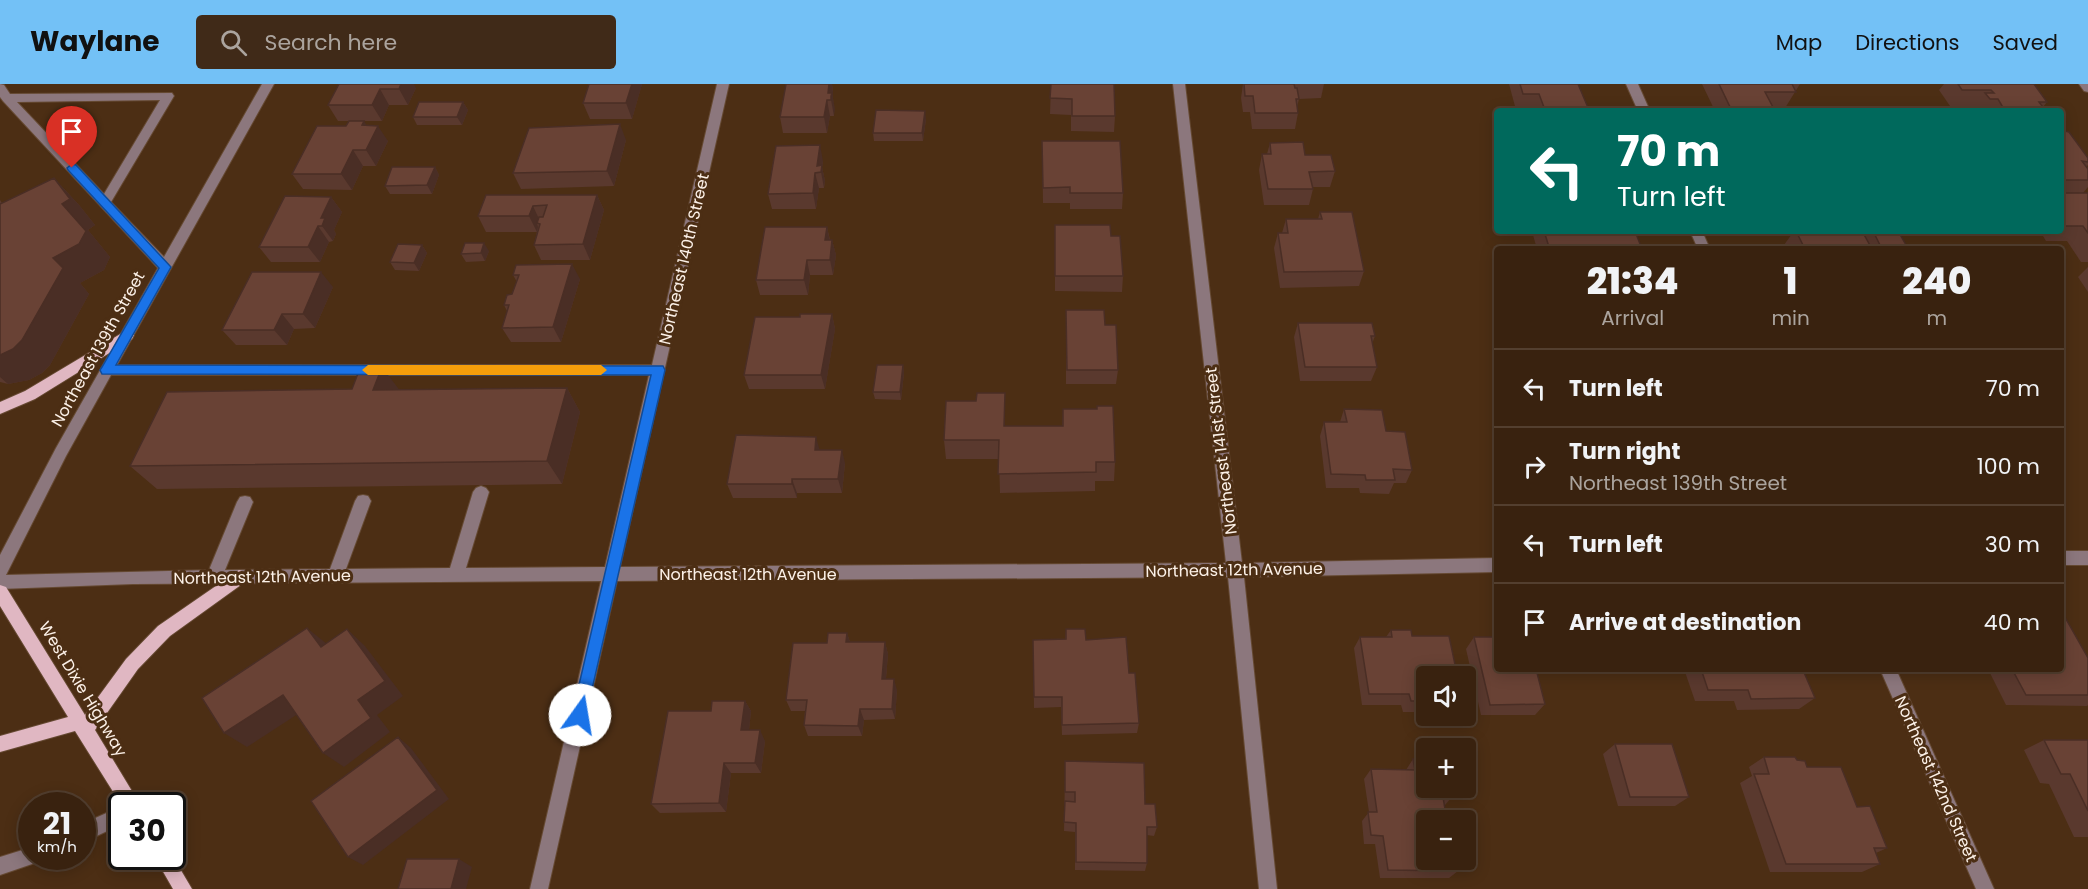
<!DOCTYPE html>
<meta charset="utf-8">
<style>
:root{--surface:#39220f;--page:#402a18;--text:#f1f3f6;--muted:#aba49e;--line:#533f2f;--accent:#73c1f6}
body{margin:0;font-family:Poppins,sans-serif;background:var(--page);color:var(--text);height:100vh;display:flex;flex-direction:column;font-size:22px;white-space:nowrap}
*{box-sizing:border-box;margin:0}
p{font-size:20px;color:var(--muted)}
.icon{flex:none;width:33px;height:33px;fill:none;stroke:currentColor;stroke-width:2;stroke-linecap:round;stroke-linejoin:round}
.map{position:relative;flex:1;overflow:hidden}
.sheet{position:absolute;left:1494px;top:162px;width:570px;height:426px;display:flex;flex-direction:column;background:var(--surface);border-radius:6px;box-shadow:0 3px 15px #0003,0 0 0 2px var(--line)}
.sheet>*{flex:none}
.banner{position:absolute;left:1494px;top:24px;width:570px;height:126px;border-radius:6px;box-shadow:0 3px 15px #0003,0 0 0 2px var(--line);background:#00695c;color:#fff;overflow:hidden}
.controls{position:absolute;left:1416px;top:582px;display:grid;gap:12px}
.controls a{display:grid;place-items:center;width:60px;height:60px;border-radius:6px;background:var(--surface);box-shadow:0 3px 15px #0003,0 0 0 2px var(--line);font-size:30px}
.speed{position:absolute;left:18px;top:708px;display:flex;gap:12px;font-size:30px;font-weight:700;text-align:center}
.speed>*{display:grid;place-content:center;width:78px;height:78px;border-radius:50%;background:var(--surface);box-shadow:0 3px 15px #0003,0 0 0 2px var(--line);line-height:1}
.speed small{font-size:15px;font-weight:400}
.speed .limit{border:3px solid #111;border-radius:9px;background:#fff;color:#111}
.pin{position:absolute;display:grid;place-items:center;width:51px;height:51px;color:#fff;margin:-62px -26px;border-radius:50% 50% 50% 0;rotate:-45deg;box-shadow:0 0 6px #0007}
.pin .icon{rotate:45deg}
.me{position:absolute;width:66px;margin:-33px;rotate:13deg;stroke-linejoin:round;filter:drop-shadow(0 0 4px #0008)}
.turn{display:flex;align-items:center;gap:21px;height:126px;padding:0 24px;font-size:27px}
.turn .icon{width:78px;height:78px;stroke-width:2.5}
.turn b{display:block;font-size:42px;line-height:51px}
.eta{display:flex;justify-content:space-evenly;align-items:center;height:102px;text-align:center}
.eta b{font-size:36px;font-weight:800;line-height:42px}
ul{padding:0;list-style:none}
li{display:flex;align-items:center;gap:18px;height:78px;padding:0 24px;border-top:2px solid var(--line)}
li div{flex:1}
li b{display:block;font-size:22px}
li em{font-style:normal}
header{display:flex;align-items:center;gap:36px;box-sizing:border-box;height:84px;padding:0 30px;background:var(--accent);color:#111}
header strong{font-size:28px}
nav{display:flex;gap:33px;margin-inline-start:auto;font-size:21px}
.search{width:420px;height:54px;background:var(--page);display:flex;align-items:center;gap:15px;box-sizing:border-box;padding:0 21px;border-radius:6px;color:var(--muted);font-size:22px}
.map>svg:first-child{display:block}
</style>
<header>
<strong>Waylane</strong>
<div class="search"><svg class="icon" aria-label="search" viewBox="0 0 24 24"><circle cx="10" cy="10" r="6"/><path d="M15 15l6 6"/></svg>Search here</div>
<nav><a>Map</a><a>Directions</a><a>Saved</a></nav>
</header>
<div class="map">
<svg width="2088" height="805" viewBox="0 0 2088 805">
<rect width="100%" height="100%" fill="#4c2e14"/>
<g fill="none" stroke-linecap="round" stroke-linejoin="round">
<defs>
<path id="minor" d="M0 0 4 1 10 10 172 9 174 12 111 118 164 173 262 0H274L117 281H652L717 0H729L620 483 1226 479 1173 0H1185L1242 479 1497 474V488L1244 493 1277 805H1259L1228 493 617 497 548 805H530L601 497 133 500 0 505V471L56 364 158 184 3 17 0 13ZM160 16 104 110 17 18ZM111 291H649L605 483 466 484 489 408 486 404 481 402 476 404 473 408 450 484 346 485 371 417 368 412 363 411 358 412 355 417 330 485 225 486 253 418 250 413 245 412 240 413 237 418 209 486 6 491 66 372Z
M1626 0H1638L1650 27H1638Z
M2079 0H2088V8L2084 7Z
M1690 147H1702L1710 165H1698Z
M2061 467H2088V481H2061Z
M1880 585H1896L1994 805H1976Z
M122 722V740L82 759V740Z
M32 763V772H41L38 778 0 791V773Z"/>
<path id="major" d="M127 246 132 247 134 251 132 255 35 315 0 330V318L25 307Z
M239 486 245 488 247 493 245 498 170 552 138 585 95 646 141 722H122L75 647 0 668V652L68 633 0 522V501L6 503 85 631 126 575 158 542Z
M172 771 192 805H173L154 772H172Z"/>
</defs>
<use href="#minor" stroke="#654932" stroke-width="2"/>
<use href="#major" stroke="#654932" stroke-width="2"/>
<use href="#minor" fill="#8c777d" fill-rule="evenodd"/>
<use href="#major" fill="#e0b7c2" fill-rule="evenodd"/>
</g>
<path fill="#5a392e" d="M339 0 416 4 408 21H389L382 37H338L328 21Z
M642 0 632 35H590L583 19Z
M786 0H832L833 8V14L834 28V32H830L827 49H783L780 33Z
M1051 0 1115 32 1114 48 1071 47V31L1050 30Z
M1243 0H1324L1321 14 1299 15 1297 23 1298 29 1295 45H1252L1250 28H1243L1241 14Z
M1509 0H1578L1589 26 1533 27 1532 26H1516Z
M1702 0H1800L1785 24H1774L1775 27H1715Z
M1944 0H2034L2047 18 2043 23 2046 27H1973L1972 25 1975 22H1950L1939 6Z
M463 18 468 26 462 41H417L413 33Z
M926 35 923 57H874L873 49Z
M367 41 388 57 376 82H363L352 106 303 105 292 90Z
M2061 46 2088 74V81L2086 83 2088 85V103L2083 109H2088V178H2081L2067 157H2046L2040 147H2061Z
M626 56 614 102 521 105 513 89Z
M1042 57 1123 109 1122 125H1070V119H1043Z
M1270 59 1305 71 1335 87 1330 103H1312L1313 105 1309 121H1264L1259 86 1262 70H1267Z
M823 77 822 83 825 97 824 104H819L816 125H772L768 110Z
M435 83 439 91 432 110H390L385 102Z
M54 94 79 121 95 141 88 146 110 173 104 186 80 199 89 210 50 281 42 289 29 296 8 300 0 298V116L2 119Z
M486 111H597L604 126 590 176H541L534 161 538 143 537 148H486L478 132Z
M331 113 342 128 334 146 336 150 333 157 329 158 320 178H271L259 163Z
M1320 128 1364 187 1359 202 1280 204 1274 164 1278 149H1282L1286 135H1318Z
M1055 141 1111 152 1123 192 1122 208 1055 207Z
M827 143 830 156H832L836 171 833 191H810L808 211H760L756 196Z
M1534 147H1635L1642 165H1537L1533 151Z
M1794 147H1898L1906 161 1902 165H1786L1784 161Z
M422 161 427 169 419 187 395 186 390 178Z
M489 167 485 177 466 178 461 170Z
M2088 183V208L2078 193Z
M513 191 580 195 561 258H511L502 244 507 227 504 221 512 210 517 198Z
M333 203 315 244 294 245 287 261H236L222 246Z
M1066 226 1105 241 1118 286 1116 300H1066Z
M832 230 835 245 825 305H749L744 291 800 233Z
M1298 239 1375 252 1372 260 1377 283 1371 297H1300L1294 253Z
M903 281 904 289 901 316 875 315 873 308Z
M567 304 580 328 562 400 157 405 130 382 399 306Z
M1063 325 1115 378 1114 397H1095V407L1000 409 999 375H946L944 356 1005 329V342H1062Z
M1344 325 1386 347 1412 386 1406 399H1394L1389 410 1360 409 1359 404H1326L1320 352 1324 338H1340Z
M820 366 845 379 842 409H797V414H733L727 400Z
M1066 545 1086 556 1129 589 1139 639 1137 649 1062 651 1061 623 1034 624 1033 556 1065 555Z
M1391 546H1411L1412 552H1449L1457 590H1469L1474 618 1466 628V592H1426V628H1403L1401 621H1362L1354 564 1360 553H1386Z
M847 549 850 558H885L888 570 886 595 897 606 895 635 864 636 862 652H808L804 641 805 627H791L786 616 827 559Z
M1474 553 1545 620 1535 631H1481L1466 565Z
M2088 574V621L2087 622 2006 621 1988 585H2061Z
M1684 585H1793L1815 614 1799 625 1737 626 1734 617H1695Z
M745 617 751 627 749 646 765 657 761 689H731L726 728 660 729 651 720 711 627Z
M2044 656H2088V753H2074L2049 700 2040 699 2024 666Z
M1615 660 1689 713 1675 722H1618L1603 670Z
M1764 673 1797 676 1807 683 1857 723 1887 764 1876 769 1880 780 1862 788H1770L1740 699 1752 692 1749 683Z
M1413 675 1452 713 1445 721 1426 736 1458 787 1449 794H1380L1375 760H1364L1362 737 1369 728 1364 695 1371 685 1406 686Z
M1065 687 1145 720 1157 743 1154 752 1147 751V779L1145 787 1075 786V748L1064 747Z"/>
<path fill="#4a2e25" d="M401 0H414L416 4 408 21 399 5Z
M632 0H642L632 35 626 19Z
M829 0H832L833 8V14L835 25 834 32 831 16 828 9Z
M380 5 389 21 382 37 372 21Z
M827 16 830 32 827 49 824 33Z
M463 18 468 26 462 41 457 33Z
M925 27 926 35 923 57 922 49Z
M364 37 373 52 378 42 388 57 376 82 366 66 362 41Z
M620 40 626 56 614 102 607 87Z
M820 61 823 77 822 83 825 97 824 104 821 88 817 82Z
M353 66 363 82 352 106 341 90Z
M435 83 439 91 432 110 427 101Z
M815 89 819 104 816 125 813 109Z
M54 94 79 121 95 141 88 146 110 173 104 186 80 199 89 210 50 281 42 289 29 296 8 300 0 293V271L53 174 62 120Z
M597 111 604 126 590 176 583 160Z
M331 113 342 128 334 146 336 150 333 157 322 142 321 134Z
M533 122 540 137 537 139 538 143 537 148 529 132Z
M318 142 329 158 320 178 308 163Z
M827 143 830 158 825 156Z
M832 156 836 171 833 191 830 176Z
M484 159 489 167 485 177 481 169Z
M422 161 427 169 419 187 414 179Z
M807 176 810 191 808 211 804 196Z
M572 180 580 195 561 258 553 243Z
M321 188 333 203 315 244 303 230Z
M282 230 294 245 287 261 274 246Z
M832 230 835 245 825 305 821 291Z
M903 281 904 289 901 316 900 308Z
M382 283 401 308 373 306Z
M567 304 580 328 562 400 547 377Z
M1005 309V362L1004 342Z
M816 353 820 367 815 366Z
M842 366 845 379 842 409 838 395Z
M792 395 797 409V414L792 400Z
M307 544 327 560 321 563Z
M347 545 365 562 403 612 377 631 390 648 344 683 323 669 358 616Z
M847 549 851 561 846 558Z
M885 558 888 570 885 606 882 595Z
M894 595 897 606 895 635 892 625Z
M283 611 304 626 247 663 224 649Z
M745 617 751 627 748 657 741 646Z
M860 625 864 636 862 652 858 642Z
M760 646 765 657 761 689 755 679Z
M398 653 411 664 449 715 363 781 348 773Z
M724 679 731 689 726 728 719 719Z
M459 775 472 783 466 805H451Z"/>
<path fill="#694235" stroke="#4a2e25" stroke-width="1.5" d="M339 0H401L399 5H380L372 21H328Z
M589 0H632L626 19H583Z
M786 0H829L828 9H832L831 12V16H827L824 33H780Z
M1051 0H1114L1115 32H1072V15L1050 14Z
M1244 0H1294L1295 4H1297L1299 15H1296L1298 29H1255L1253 12H1245Z
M1520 0H1578L1589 26H1545L1539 10H1523Z
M1719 0H1792L1796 8H1765L1775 27H1732Z
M1958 0H2034L2047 18H2039L2046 27H2005L1998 15H1990L1985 9H1994L1991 6H1962Z
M419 18H463L457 33H413Z
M876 26 925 27 922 49H873Z
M349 37H364L362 41 378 42 366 66H353L341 90H292L317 42H346Z
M620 40 607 87 513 89 529 44Z
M2061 46 2069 48 2088 74V78L2082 77 2088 85V96H2061Z
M1042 57H1120L1123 109H1070V103L1043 104Z
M1303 58 1305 71H1331L1335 87 1309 88 1313 105H1268L1262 70H1271L1270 59Z
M820 61 817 82 822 81 821 88 815 89 813 109 768 110 776 62Z
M392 83H435L427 101 385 102Z
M54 94 70 115 62 120 86 147 79 160 53 174 63 184 22 256 13 265 0 271V120Z
M2061 109H2088V149L2083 142H2062L2061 140Z
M486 111H597L583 160 534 161 540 140 537 139 539 133H543L547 121 533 122 529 132H478Z
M285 112 331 113 321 134H325L322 142H318L308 163H259Z
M1320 128H1352L1364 187 1284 188 1278 149H1288L1286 135H1322Z
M1055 141H1110L1111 152H1120L1123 192H1055Z
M765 143H827L825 156H832L830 176H807L804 196H756Z
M1544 147H1635L1642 165H1587L1549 163Z
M1796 147H1862L1872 165H1805Z
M1873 147H1898L1906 161H1880Z
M465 159H484L481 169 461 170Z
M398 160 422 161 414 179 390 178Z
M572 180 553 243 502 244 509 221H504L507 211 512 210 519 191H513L516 181Z
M252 188H321L303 230H282L274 246H222Z
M1066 226H1104L1105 241H1116L1118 286H1067Z
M800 230H832L821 291H744L755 233H800Z
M1298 239H1372L1375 252H1371L1377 283H1305Z
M877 281H903L900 308H873Z
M382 283 373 306 567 304 547 377 130 382 167 308 352 305 360 284Z
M977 309H1005L1004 342H1063V325H1097V322H1113L1115 378H1096V388L998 390 999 356H944L946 317H976Z
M1344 325 1382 326 1386 347 1405 348 1412 386 1393 385 1395 396H1366L1365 391 1331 390 1324 338H1347Z
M736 351 816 353 815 366H842L838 395H792V400H727Z
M2061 528H2062L2088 574V611H2026L2012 585H2061Z
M307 544 321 563 347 545 385 597 358 616 371 634 323 669 283 611 224 649 202 614Z
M1066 545H1085L1086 556 1126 553 1129 589H1135L1139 639 1062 641V613H1034L1033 556 1066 555Z
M1391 546H1411L1412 552H1449L1457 590H1469L1474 618H1466V592H1426V617H1411L1409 610H1369L1360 553H1392Z
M828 549H847L846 558H885L882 595H894L892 625H860L858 642 804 641 807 616H786L793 559H827Z
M1474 553H1497V585H1536L1545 620 1490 621Z
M1701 585 1803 586 1815 614 1751 615 1748 606H1708Z
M712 617H745L741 646H760L755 679H724L719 719 651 720 668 627H711Z
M398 653 437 706 348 773 311 717Z
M2044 656H2088V727L2070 690H2061Z
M1615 660H1672L1689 713H1630Z
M1764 673H1795L1797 676 1805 677 1807 683H1841L1857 723 1870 722 1887 764H1874L1880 780H1786L1754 690H1769Z
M1413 675H1426V704H1450L1452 713H1443L1445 725H1452L1455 736H1426V776H1456L1458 787 1388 786 1383 752 1371 751 1368 728H1377L1371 685 1415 686Z
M1065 677 1144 679 1145 720H1155L1157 743H1147V779L1076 778V739L1064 738 1065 717 1075 718V708H1065Z
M407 775H459L451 805H398Z"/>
<path fill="#1a73e8" stroke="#114b97" stroke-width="1.5" d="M72 80 76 81 171 183 116 281 663 282 665 286 585 636 580 638 574 636 572 631 651 291 102 290 100 286 102 283 159 184 68 86 67 84Z"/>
<path fill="#f59e0b" d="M368 281H601L607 286 601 291H368L362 286Z"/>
<g text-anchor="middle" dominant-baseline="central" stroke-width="6" stroke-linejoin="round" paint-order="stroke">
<g font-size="16" fill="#fcf1e8" stroke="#4c2e14">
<text transform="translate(684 175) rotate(-77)">Northeast 140th Street</text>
<text transform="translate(98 265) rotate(-61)">Northeast 139th Street</text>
<text transform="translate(1221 367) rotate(-97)">Northeast 141st Street</text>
<text transform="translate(1234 486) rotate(-1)">Northeast 12th Avenue</text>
<text x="748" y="490">Northeast 12th Avenue</text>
<text transform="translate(262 493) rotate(-1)">Northeast 12th Avenue</text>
<text transform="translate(83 605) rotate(59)">West Dixie Highway</text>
<text transform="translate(1936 695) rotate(66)">Northeast 142nd Street</text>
</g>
</g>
</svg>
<div class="controls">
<a><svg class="icon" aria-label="sound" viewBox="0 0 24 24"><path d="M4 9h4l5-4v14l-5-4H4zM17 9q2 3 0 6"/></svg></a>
<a>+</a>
<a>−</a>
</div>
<div class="speed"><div>21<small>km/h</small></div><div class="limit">30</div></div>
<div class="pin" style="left:72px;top:84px;background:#d93025"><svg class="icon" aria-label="arrive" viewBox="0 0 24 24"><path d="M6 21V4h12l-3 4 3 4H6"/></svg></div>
<svg class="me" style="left:580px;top:631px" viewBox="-20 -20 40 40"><circle r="19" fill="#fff"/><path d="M0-13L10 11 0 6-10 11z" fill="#1a73e8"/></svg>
<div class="banner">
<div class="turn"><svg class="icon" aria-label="left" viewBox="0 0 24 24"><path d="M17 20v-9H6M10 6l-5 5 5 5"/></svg><div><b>70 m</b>Turn left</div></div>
</div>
<section class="sheet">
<div class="eta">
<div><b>21:34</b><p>Arrival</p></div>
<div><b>1</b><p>min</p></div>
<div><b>240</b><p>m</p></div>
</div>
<ul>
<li><svg class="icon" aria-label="left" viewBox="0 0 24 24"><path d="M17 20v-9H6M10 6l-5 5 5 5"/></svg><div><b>Turn left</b></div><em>70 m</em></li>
<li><svg class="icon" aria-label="right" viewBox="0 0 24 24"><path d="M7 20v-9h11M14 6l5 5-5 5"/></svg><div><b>Turn right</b><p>Northeast 139th Street</p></div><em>100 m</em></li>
<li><svg class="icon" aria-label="left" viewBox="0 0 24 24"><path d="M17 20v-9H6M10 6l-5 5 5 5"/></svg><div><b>Turn left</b></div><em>30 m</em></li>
<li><svg class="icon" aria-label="arrive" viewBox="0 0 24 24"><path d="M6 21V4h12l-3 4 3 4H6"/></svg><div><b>Arrive at destination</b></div><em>40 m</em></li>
</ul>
</section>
</div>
